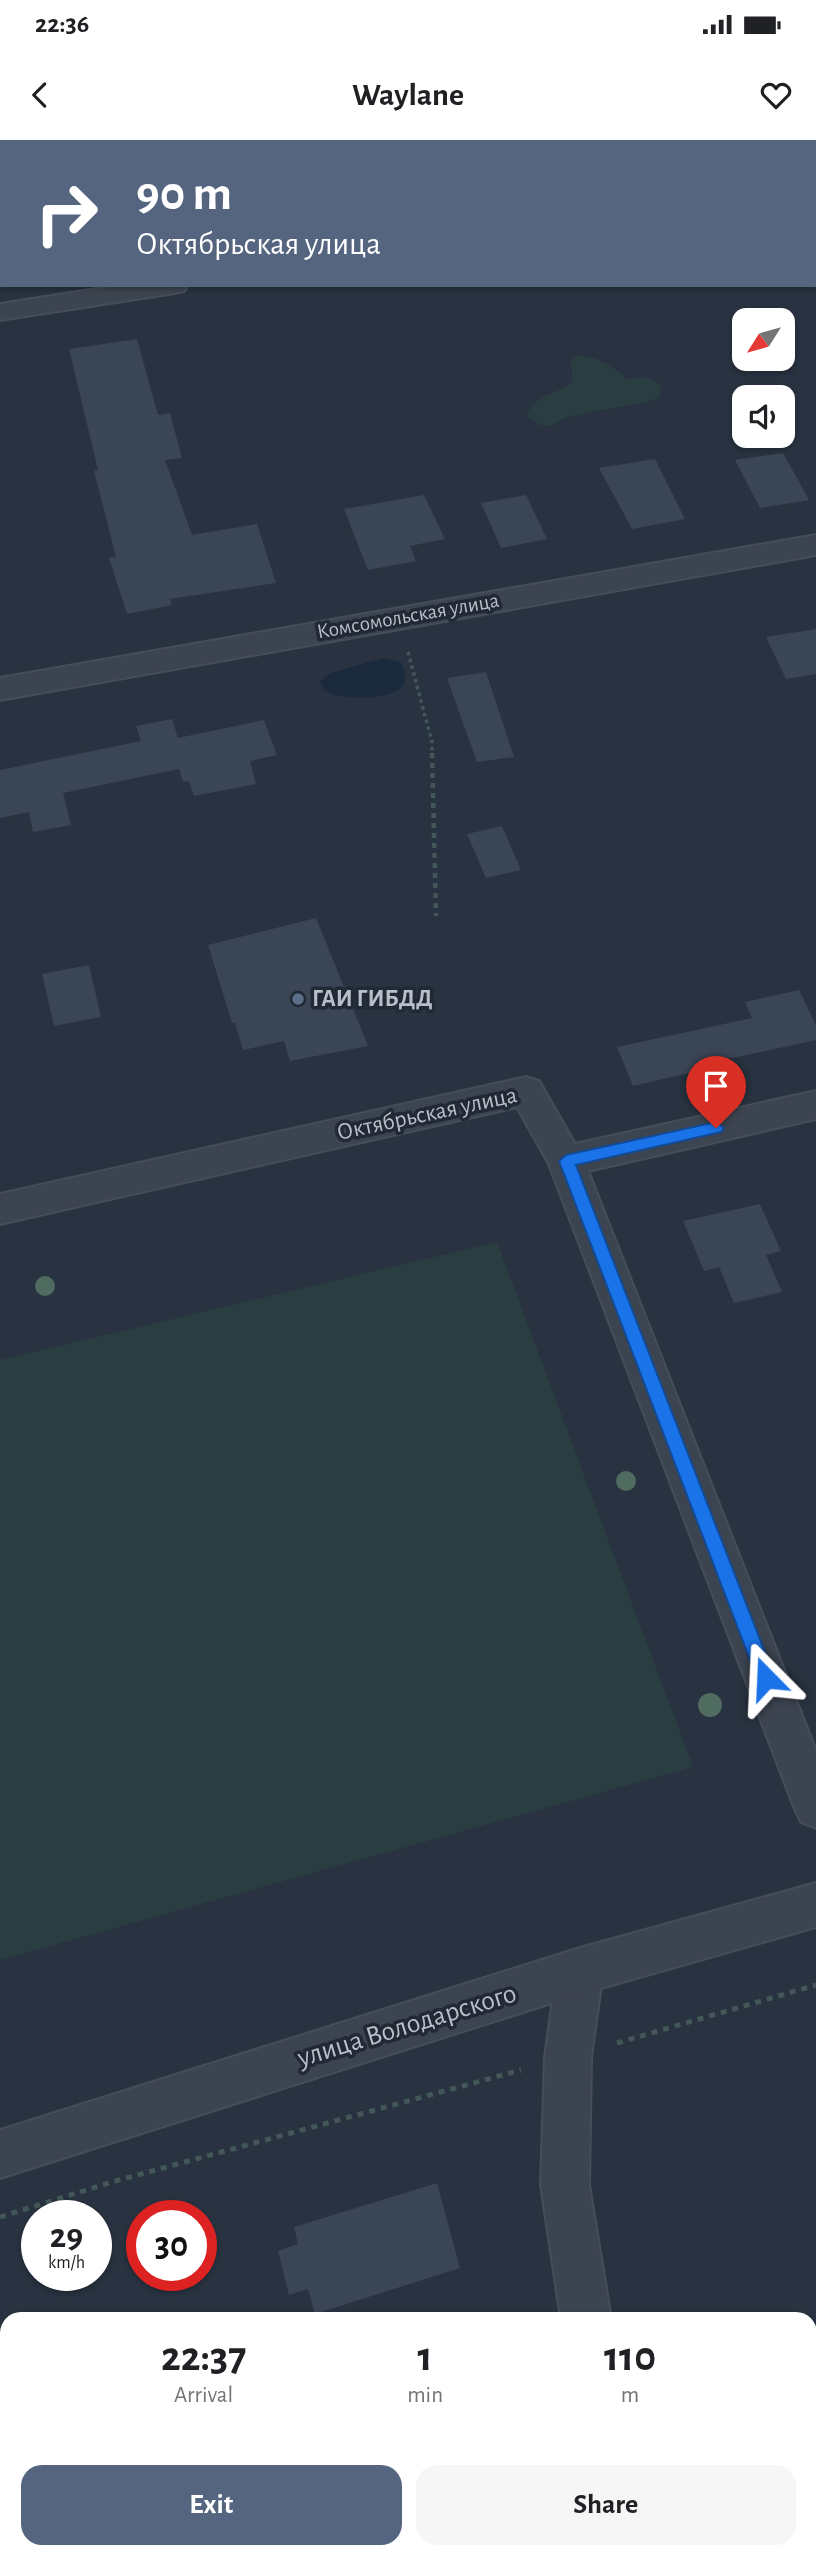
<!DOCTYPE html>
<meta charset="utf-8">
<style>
:root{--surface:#fff;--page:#f6f6f6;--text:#202124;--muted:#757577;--accent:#556580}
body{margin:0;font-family:"Alegreya Sans",sans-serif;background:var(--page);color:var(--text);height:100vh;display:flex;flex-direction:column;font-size:26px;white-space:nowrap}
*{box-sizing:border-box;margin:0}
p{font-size:23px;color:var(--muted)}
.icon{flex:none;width:38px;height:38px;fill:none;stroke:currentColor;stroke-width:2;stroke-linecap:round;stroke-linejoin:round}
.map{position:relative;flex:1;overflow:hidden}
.details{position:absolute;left:0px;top:2172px;width:817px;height:247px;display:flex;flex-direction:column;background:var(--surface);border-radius:21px 21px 0 0;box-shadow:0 2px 5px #0004}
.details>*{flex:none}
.top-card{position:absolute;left:0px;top:0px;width:817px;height:147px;box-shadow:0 2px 5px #0004;background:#556580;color:#fff;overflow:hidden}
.needle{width:46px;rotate:233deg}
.fabs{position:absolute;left:732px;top:168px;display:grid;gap:14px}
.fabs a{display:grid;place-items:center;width:63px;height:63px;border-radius:14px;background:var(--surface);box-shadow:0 2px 5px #0004;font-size:35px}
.speed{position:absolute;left:21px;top:2060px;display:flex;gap:14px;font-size:35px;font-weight:700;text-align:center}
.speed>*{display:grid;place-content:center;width:91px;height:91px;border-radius:50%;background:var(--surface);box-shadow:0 2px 5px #0004;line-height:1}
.speed small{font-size:18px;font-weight:400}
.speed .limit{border:10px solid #d22;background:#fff;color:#111}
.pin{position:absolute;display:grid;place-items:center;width:60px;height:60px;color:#fff;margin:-72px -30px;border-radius:50% 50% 50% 0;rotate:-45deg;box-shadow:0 0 7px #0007}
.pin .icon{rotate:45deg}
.me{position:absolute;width:77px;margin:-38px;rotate:339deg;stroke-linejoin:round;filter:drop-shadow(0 0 5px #0008)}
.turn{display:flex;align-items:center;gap:24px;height:147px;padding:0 21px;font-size:32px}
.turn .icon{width:91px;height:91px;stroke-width:2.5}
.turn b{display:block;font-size:49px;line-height:60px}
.eta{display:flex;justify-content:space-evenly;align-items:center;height:119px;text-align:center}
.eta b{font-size:42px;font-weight:700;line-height:49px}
.action{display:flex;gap:14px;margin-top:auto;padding:14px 21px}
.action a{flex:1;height:80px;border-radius:21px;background:var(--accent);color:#fff;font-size:28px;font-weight:700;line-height:80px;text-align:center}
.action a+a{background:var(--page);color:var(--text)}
.status{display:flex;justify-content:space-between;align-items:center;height:49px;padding:0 35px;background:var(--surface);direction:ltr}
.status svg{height:19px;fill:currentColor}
header{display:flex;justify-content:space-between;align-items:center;height:91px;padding:0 21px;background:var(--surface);font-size:32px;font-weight:700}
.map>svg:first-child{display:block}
</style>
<div class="status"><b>22:36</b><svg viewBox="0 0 49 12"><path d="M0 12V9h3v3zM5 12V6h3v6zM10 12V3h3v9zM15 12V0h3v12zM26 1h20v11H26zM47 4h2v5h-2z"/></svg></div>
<header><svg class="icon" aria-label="back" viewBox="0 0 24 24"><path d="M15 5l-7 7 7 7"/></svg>Waylane<svg class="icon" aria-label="heart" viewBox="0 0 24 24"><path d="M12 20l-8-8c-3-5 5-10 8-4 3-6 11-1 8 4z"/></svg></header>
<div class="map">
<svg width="816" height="2418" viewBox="0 0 816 2418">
<rect width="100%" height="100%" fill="#283240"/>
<path fill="#2a3e41" d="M578 215C599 218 611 224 627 239 642 237 650 235 661 247V256L650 261 566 277 550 286 540 285 526 275C541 249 554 258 573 241L571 220Z
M497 1102 693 1627 0 1820V1220Z"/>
<path fill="#1b293d" d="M384 518 402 523C403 528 406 535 405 540 401 562 341 561 326 551 323 549 322 545 320 542L331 533Z"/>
<path fill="#3a4655" d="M137 199 158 275 170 273 182 318 165 320 192 395 257 384 276 443 170 459 172 465 127 474 109 418 116 417 94 331 98 330 69 209Z
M783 313 809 360 760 368 735 320Z
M655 319 685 379 632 389 599 328Z
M424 355 445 399 410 406 416 421 368 430 344 369Z
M526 355 547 399 501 408 481 363Z
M816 489V534L786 539 766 497Z
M486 532 514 617 477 622 447 538Z
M172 579 178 598 264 580 277 615 250 621 256 644 194 656 189 641 183 642 179 629 63 653 71 685 33 692 29 672 0 678V630L141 601 136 586Z
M502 686 521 730 486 738 467 694Z
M316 778 368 906 290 921 284 901 243 910 235 883H232L208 805Z
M89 825 101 877 54 886 42 834Z
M799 850 816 885V900L700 925 702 930 633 946 617 907 752 878 745 862Z
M760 1064 781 1111 766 1115 782 1152 734 1163 719 1127 704 1131 683 1081Z
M437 2043 460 2128 315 2174 308 2149 289 2155 278 2111 298 2104 294 2087Z"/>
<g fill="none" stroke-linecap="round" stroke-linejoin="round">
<defs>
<path id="minor" d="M269 0H293V2H269Z
M122 145H188L184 151 175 153 0 180V164Z
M816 395V415L0 560V538Z
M526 937 539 941 575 1004 816 951V979L588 1031 816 1611V1688L801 1682 794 1667 549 1024 517 967 0 1084V1054Z
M580 1808 596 1815 603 1831 591 1917 589 2045 611 2179H561L541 2045 545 1917 557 1831 564 1815Z
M544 2412H596L595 2418H543Z"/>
<path id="tertiary" d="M816 1743V1787L580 1854 0 2038V1990L580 1808Z"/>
</defs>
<use href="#minor" stroke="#454d59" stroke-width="4"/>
<use href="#tertiary" stroke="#454d59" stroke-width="4"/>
<path stroke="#435758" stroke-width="3.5" stroke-dasharray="3.5 3.5" stroke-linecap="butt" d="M408 512 432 602V615"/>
<path stroke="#435758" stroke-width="4.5" stroke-dasharray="5 5" stroke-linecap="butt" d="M432 613 436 776"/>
<path stroke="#435758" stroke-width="5" stroke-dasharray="6 6" stroke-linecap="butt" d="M617 1903 816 1845
M0 2077 112 2042 521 1930"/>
<use href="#minor" fill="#3c4450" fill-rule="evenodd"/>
<use href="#tertiary" fill="#3c4450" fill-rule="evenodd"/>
</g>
<g fill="#506b60">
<circle cx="45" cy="1146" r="10"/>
<circle cx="626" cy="1341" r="10"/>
<circle cx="710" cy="1565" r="12"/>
</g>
<path fill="#1a73e8" stroke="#114b97" stroke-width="2" d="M716 982 724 988 721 992 576 1025 775 1538 772 1543 766 1546 760 1543 757 1538 559 1021 566 1015Z"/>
<circle fill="#5c6f8a" stroke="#212935" stroke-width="2.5" cx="298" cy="859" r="7"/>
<g text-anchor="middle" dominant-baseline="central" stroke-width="7" stroke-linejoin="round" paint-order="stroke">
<g font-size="21" fill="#b8bfca" stroke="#212935">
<text transform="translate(408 476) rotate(-10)">Комсомольская улица</text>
</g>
<g font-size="24" font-weight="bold" fill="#b8bfca" stroke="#212935" text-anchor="start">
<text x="312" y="859">ГАИ ГИБДД</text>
</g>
<g font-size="24" fill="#b8bfca" stroke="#212935">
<text transform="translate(427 974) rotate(-12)">Октябрьская улица</text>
</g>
<g font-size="28" fill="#b8bfca" stroke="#212935">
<text transform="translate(407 1886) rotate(-17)">улица Володарского</text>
</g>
</g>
</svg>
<div class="fabs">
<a><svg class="needle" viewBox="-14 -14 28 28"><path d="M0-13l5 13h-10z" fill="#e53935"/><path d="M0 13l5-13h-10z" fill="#757577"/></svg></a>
<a><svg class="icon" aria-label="sound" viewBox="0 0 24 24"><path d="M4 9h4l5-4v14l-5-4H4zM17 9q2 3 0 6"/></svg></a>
</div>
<div class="speed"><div>29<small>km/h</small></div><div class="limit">30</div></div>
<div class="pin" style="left:716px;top:988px;background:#d93025"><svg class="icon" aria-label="arrive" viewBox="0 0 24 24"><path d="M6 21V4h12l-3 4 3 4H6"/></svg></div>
<svg class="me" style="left:766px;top:1538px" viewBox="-20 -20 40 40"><path d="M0-17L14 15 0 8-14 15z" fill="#1a73e8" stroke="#fff" stroke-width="4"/></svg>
<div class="top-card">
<div class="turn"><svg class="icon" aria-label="right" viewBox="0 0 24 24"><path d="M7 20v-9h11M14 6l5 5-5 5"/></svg><div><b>90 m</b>Октябрьская улица</div></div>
</div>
<section class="details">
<div class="eta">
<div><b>22:37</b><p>Arrival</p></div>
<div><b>1</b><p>min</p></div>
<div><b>110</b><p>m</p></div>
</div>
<div class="action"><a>Exit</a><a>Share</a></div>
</section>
</div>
